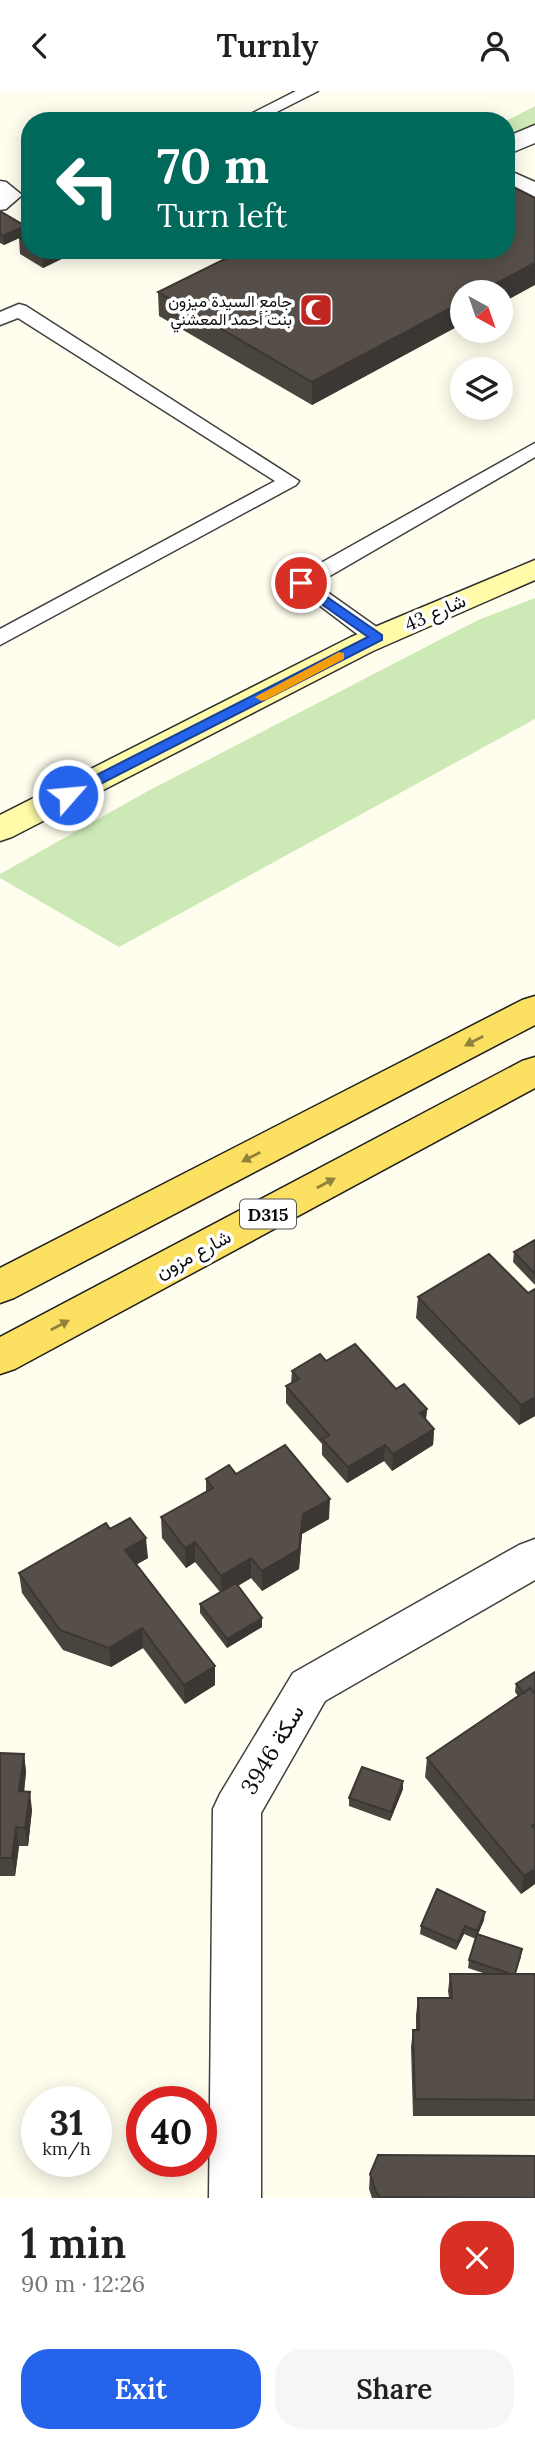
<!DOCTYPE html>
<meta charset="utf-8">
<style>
:root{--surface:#fff;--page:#f6f6f6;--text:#202124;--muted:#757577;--accent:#2563eb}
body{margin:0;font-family:Lora,Vazirmatn,serif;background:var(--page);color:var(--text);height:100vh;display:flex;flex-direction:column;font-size:26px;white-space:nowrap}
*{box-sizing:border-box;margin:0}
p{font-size:23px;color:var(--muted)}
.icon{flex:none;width:38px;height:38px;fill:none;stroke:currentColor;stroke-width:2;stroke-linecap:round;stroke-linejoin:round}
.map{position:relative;height:2107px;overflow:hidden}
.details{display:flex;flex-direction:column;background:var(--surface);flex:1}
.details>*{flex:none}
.top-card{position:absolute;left:21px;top:21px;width:494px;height:147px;border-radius:28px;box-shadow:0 4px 18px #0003;background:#00695c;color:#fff;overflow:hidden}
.needle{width:46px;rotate:140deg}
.buttons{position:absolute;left:450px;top:189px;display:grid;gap:14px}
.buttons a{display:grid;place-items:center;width:63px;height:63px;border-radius:50%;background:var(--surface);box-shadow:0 4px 18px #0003;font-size:35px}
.speed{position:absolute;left:21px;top:1995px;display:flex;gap:14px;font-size:35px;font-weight:700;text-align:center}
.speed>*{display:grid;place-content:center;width:91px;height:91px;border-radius:50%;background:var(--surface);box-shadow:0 4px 18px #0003;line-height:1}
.speed small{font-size:18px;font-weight:400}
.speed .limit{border:10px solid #d22;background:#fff;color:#111}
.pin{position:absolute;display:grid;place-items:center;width:60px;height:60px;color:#fff;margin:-30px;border:4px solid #fff;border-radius:50%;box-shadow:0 2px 7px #0007}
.me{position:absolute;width:77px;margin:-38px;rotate:63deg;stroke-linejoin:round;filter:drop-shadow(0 0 5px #0008)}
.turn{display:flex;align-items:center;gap:24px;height:147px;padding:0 21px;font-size:32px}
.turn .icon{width:91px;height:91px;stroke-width:2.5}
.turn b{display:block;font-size:49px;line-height:60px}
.round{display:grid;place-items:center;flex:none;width:74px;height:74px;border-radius:28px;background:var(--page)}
.summary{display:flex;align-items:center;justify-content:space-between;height:119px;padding:0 21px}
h1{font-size:42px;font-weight:600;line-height:52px}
.primary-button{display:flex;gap:14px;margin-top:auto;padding:14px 21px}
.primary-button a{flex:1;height:80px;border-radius:28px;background:var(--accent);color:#fff;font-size:28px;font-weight:600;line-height:80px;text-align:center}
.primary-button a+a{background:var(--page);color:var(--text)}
header{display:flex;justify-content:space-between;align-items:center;height:91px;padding:0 21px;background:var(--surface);font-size:32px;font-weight:600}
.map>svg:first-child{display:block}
</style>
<header><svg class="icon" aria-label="back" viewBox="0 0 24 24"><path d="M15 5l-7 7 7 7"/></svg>Turnly<svg class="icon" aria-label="person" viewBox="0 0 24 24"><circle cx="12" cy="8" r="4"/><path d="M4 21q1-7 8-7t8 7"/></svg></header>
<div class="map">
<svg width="535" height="2107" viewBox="0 0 535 2107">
<rect width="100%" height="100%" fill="#fffded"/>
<path fill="#cdeab6" d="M535 15V34L506 49V30Z
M535 507V628L119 856 0 787V783L148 700 478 529Z"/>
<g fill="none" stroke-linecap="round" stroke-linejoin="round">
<defs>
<path id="lane" d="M296 0H318L259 30H237Z
M0 90 6 91 22 104 6 118 0 119Z
M19 213 26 215 299 390 296 394 0 554V538L275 390 18 227 0 234V221Z
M535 352V366L316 493 385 542 388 547 385 552H369L290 492 294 487Z"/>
<path id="street" d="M535 34V52L506 64V46Z
M506 78 535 91V109L506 96Z
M535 1448V1489L325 1610 261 1722V2107H209L213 1718 220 1703 293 1582 519 1454Z"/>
<path id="secondary" d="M535 469V489L373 560 12 746 0 750V724L351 546Z"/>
<path id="primary" d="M535 905V934L14 1207 0 1212V1177L522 909Z
M535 966V997L15 1278 0 1283V1246L522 970Z"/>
</defs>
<use href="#lane" stroke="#404040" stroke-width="3"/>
<use href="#street" stroke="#404040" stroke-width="3"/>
<use href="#secondary" stroke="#2f2f2f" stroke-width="3"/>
<use href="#primary" stroke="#1e1e1e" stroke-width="3"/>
<use href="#lane" fill="#fff" fill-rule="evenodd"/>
<use href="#street" fill="#fff" fill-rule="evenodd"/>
<use href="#secondary" fill="#fffba8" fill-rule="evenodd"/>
<use href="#primary" fill="#fbe061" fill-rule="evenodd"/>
</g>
<path fill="#4a443f" d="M0 120 26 143 30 141V159H80L43 177 20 163 19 147 4 154 0 152Z
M158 201H462V233L312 314 159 225Z
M535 1149V1194L513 1171 514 1161Z
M418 1206 535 1325 519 1334 416 1227Z
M326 1270 396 1298 427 1318 426 1329 434 1338 433 1354 392 1380 384 1370 347 1392 322 1364V1353L286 1312V1295L291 1292 292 1280Z
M236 1383 329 1428 302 1443 299 1478 262 1500 251 1487 238 1495 262 1536 227 1557 200 1522V1513L220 1501 195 1471 186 1477 162 1447 161 1426 206 1400V1388Z
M110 1438 148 1467 137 1473 215 1575V1594L185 1613 143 1557 111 1576 63 1559 22 1502 19 1482Z
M535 1581V1793L521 1803 425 1686 427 1667 518 1605 515 1601 516 1593Z
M0 1662 24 1663 26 1681 24 1701 32 1719 28 1755H19L15 1785H0Z
M403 1690V1698L390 1730 349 1715V1707Z
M484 1829 478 1843 521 1866 515 1883H535V2025H413L411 1956 413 1939H416V1924L418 1907H449L448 1900 450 1883H486L468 1877 469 1869 476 1848 464 1843 456 1859 420 1843 421 1835Z
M370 2083 535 2107H372L369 2098Z"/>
<path fill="#3c3733" d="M25 135 26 144 4 154 3 145Z
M44 159H80L43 177 42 160Z
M535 172V194L500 213V201H480Z
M462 211V233L312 314V291Z
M535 1306V1325L519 1334 521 1314Z
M427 1318 425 1334 420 1322Z
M434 1338 433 1354 392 1380 393 1363Z
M385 1354 384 1370 347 1392 348 1376Z
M330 1408 329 1428 302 1443 299 1478 262 1500V1480L303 1423Z
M146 1447 148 1467 127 1479 125 1459Z
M195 1451V1471L186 1477 185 1457Z
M251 1467V1487L222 1504 221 1485Z
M262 1527V1536L227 1557V1548Z
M142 1537 143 1557 111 1576 109 1557Z
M215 1575V1594L185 1613 184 1594Z
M24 1663 26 1681 22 1719 19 1700Z
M403 1690V1698L390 1730 391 1721Z
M30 1701 32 1719 28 1755 25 1737Z
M16 1736 19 1755 15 1785 12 1767Z
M535 1778V1793L521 1803 524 1785Z
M485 1821 484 1829 476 1848 477 1840Z
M465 1835 464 1843 456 1859 458 1851Z"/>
<path fill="#564f49" stroke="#3c3733" stroke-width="2" d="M506 92 535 107V172L480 201H462V211L312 291 158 201 243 159H506Z
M0 120 25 135 3 145 0 143Z
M30 141V153L19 146Z
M535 1149V1183L514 1161Z
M489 1163 528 1202 535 1198V1306L521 1314 418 1206Z
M355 1253 396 1298 404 1293 427 1318 420 1322 434 1338 393 1363 385 1354 348 1376 322 1348 329 1344 286 1295 299 1288 292 1280 320 1263 326 1270Z
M285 1354 330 1408 303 1423 299 1458 262 1480 251 1467 221 1485 195 1451 185 1457 161 1426 213 1397 206 1388 229 1374 236 1383Z
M130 1427 146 1447 125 1459 215 1575 184 1594 142 1537 109 1557 60 1539 19 1482 106 1432 110 1438Z
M236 1492 262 1527 227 1548 200 1513Z
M535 1581V1603L530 1597 524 1602 516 1593Z
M530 1597 535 1603V1733L532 1735 535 1738V1778L524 1785 427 1667Z
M0 1662 24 1663 19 1700 30 1701 25 1737 16 1736 12 1767H0Z
M362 1676 403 1690 391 1721 349 1707Z
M437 1798 485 1821 477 1840 465 1835 458 1851 421 1835Z
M477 1843 522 1858 515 1883H511L469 1869Z
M450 1883H535V2009L415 2008 413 1939H419L418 1907H452Z
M378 2064 535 2065V2107L380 2106 376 2101 370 2083Z"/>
<defs><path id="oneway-solid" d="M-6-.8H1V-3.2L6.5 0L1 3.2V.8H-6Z" transform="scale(1.75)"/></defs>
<g fill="#90813b">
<use href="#oneway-solid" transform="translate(474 950) rotate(153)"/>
<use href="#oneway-solid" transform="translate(251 1066) rotate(153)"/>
<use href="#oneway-solid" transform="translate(326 1092) rotate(-28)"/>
<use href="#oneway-solid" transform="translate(60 1234) rotate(-28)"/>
</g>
<path fill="#2563eb" stroke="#184099" stroke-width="2" d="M301 488 382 544V549L73 707H63V701L368 546 296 495V489Z"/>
<path fill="#f59e0b" d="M339 561 344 562V568L266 609 261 610 255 606Z"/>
<defs>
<symbol id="mosque-square" viewBox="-11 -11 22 22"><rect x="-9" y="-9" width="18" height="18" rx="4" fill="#bf2622" stroke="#fff"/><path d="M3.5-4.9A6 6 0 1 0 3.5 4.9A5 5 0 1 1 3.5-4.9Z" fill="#fff"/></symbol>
</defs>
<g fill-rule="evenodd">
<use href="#mosque-square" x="297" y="200" width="38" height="38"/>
</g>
<g text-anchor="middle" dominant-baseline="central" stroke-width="7" stroke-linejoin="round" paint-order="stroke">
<g font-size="16" fill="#0d0d0d" stroke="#fff" text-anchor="end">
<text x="292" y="210">جامع السيدة ميزون<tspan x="292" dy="18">بنت أحمد المعشني</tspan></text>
</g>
<rect fill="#fff" stroke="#565656" stroke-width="2" x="240" y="1108.5" width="56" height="29" rx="5"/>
<g font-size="18" font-weight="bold" fill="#0d0d0d">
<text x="268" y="1123">D315</text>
</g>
<g font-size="19" fill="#0d0d0d" stroke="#fff">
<text transform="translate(435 521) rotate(-24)">شارع 43</text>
<text transform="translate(193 1163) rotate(-28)">شارع مزون</text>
</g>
<g font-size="23" fill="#0d0d0d" stroke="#fff">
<text transform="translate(272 1658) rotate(-59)">سكة 3946</text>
</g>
</g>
</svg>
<div class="buttons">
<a><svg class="needle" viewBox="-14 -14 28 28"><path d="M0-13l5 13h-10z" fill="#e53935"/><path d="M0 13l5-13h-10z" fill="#757577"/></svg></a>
<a><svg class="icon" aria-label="layers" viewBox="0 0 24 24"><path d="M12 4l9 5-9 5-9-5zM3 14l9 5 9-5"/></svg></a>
</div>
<div class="speed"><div>31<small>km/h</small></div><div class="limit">40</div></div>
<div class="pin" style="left:301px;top:492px;background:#d93025"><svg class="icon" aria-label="arrive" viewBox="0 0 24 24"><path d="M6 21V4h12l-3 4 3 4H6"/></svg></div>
<svg class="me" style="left:68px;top:704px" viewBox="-20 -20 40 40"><circle r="17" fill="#2563eb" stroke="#fff" stroke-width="3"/><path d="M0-11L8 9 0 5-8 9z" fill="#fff"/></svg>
<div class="top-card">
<div class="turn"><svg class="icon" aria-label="left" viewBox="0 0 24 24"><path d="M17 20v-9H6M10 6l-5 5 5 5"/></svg><div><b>70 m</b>Turn left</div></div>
</div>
</div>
<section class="details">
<div class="summary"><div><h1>1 min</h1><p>90 m · 12:26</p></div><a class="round" style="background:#d93025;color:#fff"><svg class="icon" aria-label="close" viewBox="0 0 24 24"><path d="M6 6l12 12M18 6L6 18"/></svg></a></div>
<div class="primary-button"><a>Exit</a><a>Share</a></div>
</section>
